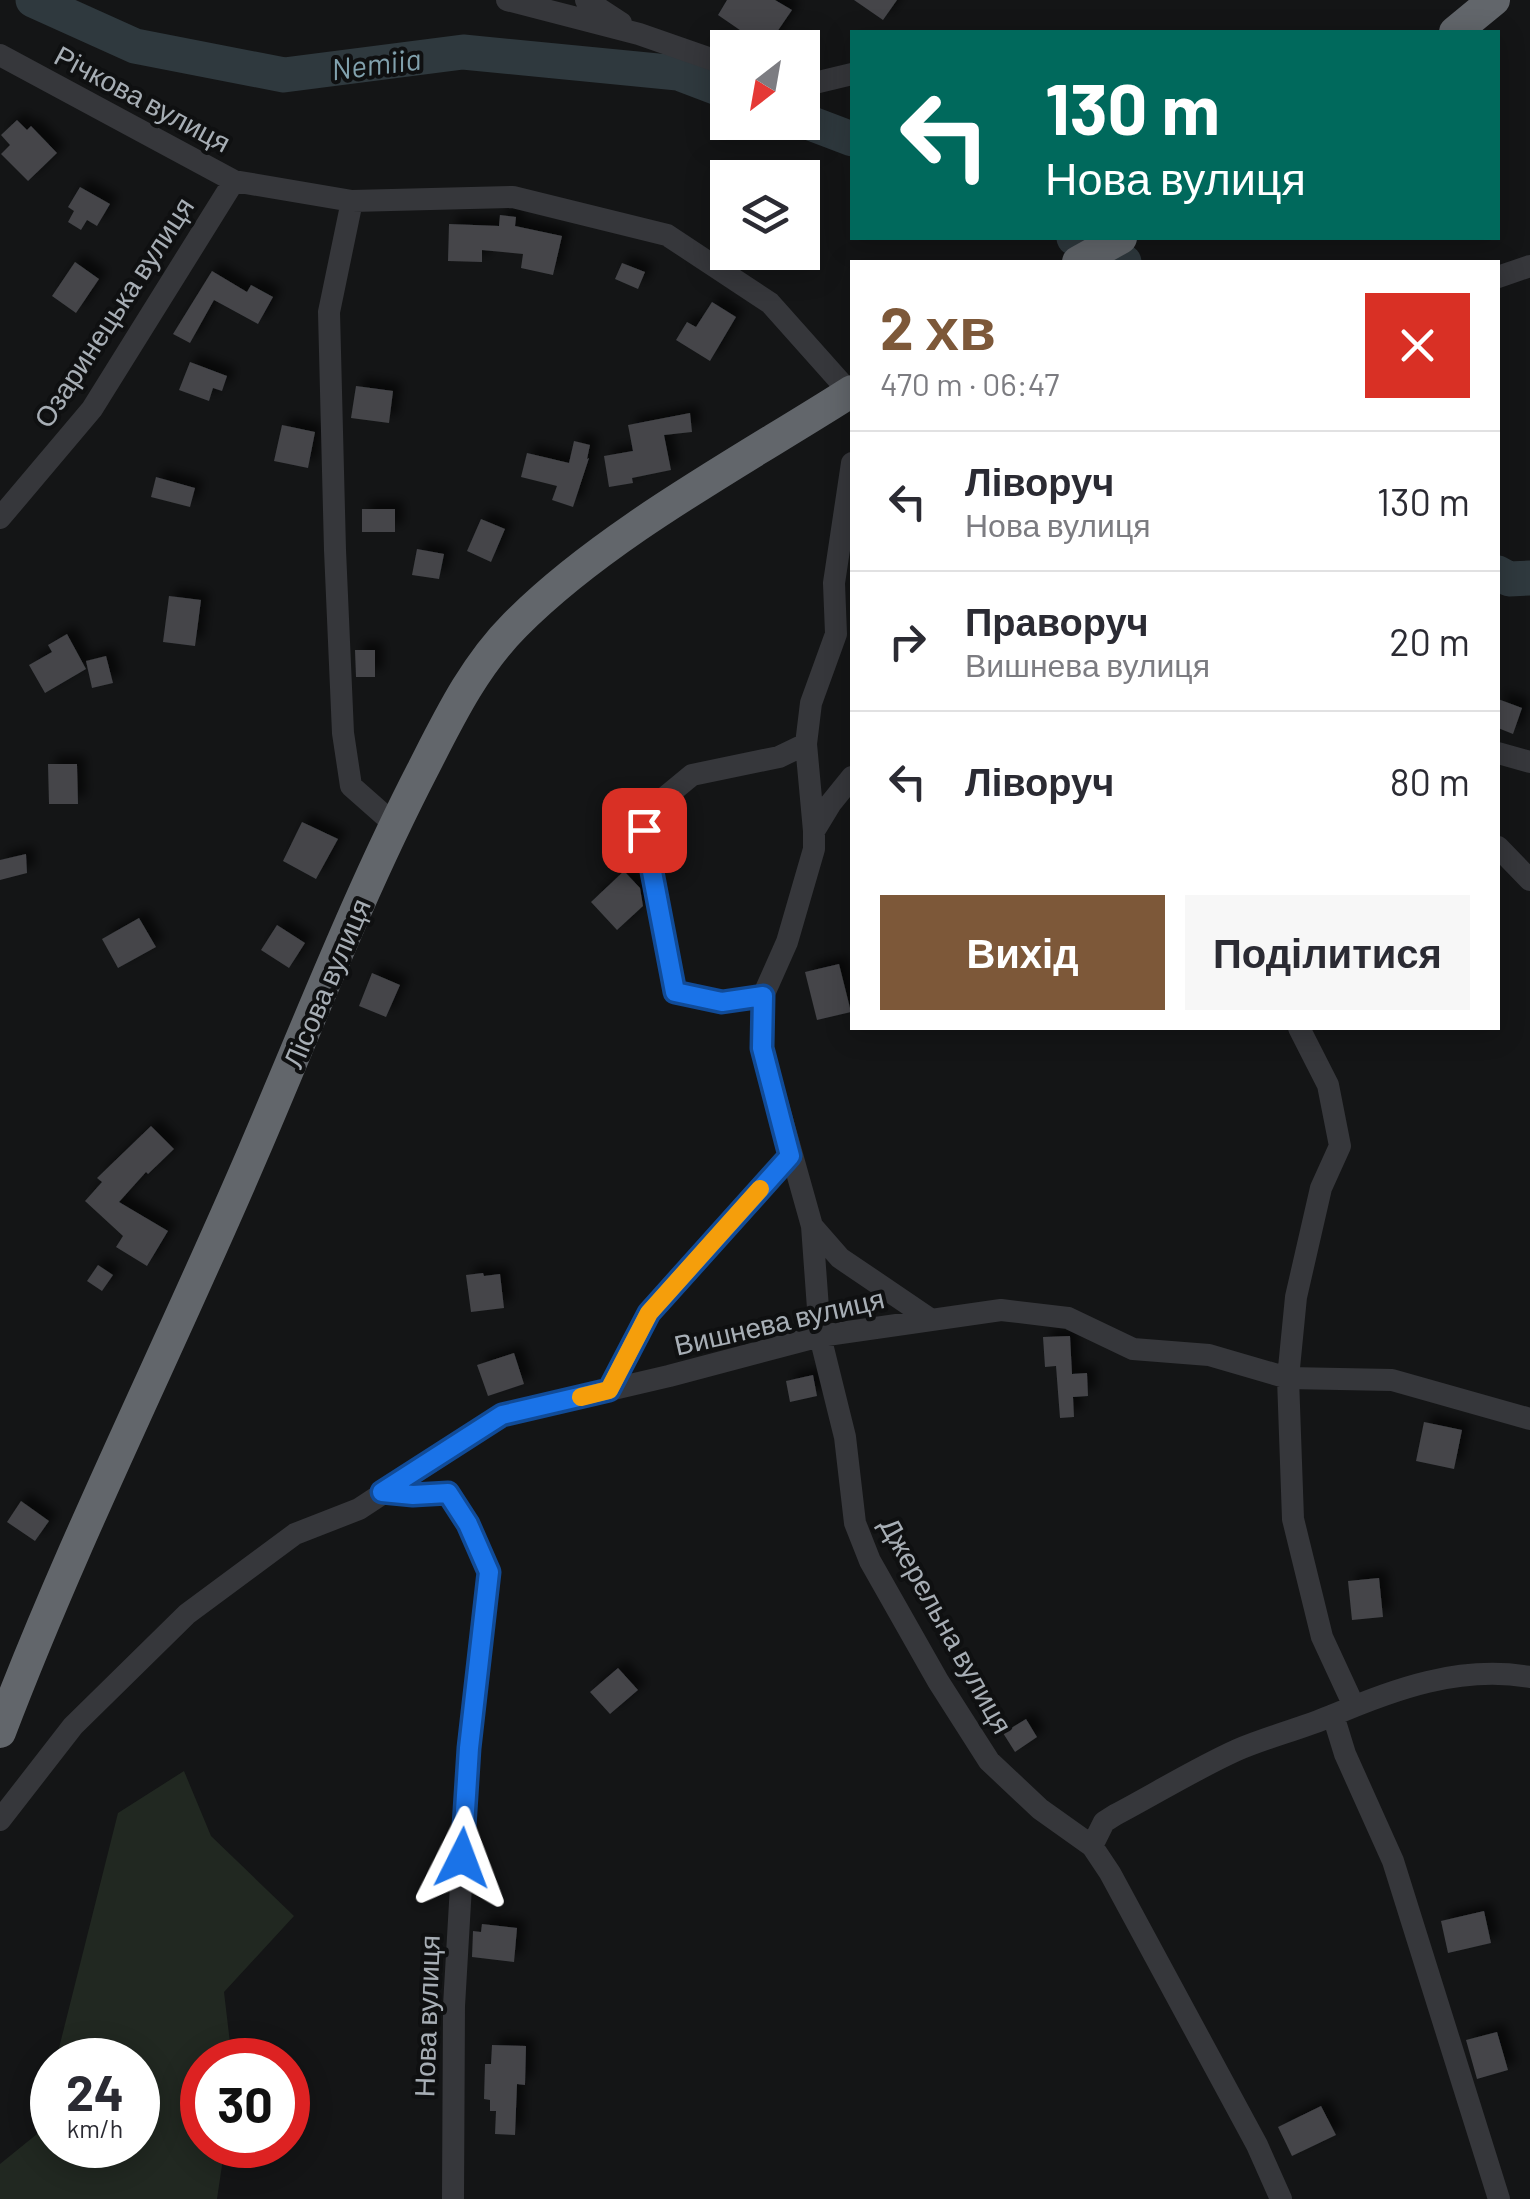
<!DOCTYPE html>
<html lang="uk">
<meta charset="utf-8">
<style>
:root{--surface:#fff;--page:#f7f7f7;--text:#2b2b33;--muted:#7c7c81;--line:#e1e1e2;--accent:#7d5839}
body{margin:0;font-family:Barlow,sans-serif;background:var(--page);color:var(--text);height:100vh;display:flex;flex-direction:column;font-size:38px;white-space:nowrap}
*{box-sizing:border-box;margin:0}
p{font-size:32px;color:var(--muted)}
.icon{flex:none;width:55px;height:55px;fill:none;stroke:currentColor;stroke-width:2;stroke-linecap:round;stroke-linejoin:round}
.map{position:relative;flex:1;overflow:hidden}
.sheet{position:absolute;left:850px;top:260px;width:650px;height:770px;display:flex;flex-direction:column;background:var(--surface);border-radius:0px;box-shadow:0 5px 25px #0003}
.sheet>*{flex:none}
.guide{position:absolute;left:850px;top:30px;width:650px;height:210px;border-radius:0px;box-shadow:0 5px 25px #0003;background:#00695c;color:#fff;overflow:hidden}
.needle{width:65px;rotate:211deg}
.tools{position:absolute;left:710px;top:30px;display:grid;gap:20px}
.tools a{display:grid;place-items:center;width:110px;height:110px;border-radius:0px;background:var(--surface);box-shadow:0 5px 25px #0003;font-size:50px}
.speed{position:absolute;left:30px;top:2038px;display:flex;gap:20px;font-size:50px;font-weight:700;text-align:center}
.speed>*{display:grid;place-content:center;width:130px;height:130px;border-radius:50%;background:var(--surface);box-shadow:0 5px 25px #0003;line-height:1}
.speed small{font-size:25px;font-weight:400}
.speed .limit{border:15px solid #d22;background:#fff;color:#111}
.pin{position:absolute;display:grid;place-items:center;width:85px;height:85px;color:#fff;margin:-42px;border-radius:20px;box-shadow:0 5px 15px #0006}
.me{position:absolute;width:110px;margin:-55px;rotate:3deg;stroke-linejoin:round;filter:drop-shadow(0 0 8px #0008)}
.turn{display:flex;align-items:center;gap:35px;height:210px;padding:0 30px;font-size:45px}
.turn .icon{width:130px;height:130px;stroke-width:2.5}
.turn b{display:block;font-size:70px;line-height:85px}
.round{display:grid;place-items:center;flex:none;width:105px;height:105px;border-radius:0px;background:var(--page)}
.summary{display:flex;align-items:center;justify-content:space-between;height:170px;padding:0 30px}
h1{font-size:60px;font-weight:700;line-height:75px;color:var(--accent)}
.primary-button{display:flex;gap:20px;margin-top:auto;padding:20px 30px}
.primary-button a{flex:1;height:115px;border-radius:0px;background:var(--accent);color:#fff;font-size:40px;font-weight:700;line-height:115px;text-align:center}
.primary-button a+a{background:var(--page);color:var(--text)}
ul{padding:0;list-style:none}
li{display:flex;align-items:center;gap:30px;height:140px;padding:0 30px;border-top:2px solid var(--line)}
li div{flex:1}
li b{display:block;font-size:38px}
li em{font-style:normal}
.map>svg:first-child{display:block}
</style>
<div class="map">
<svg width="1530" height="2199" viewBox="0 0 1530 2199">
<defs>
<filter id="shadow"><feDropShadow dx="8" dy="-8" stdDeviation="5" flood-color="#0009"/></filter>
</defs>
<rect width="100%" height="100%" fill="#141516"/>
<path fill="#212821" d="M184 1771 211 1836 294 1916 224 1992 232 2060H202V2145H225L217 2199H0V2164L37 2134 52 2073V2145H138V2060H56L118 1813Z"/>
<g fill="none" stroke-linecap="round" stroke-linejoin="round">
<path stroke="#2f393e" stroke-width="35" d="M33 0 135 46 284 75 463 52 678 73 728 92
M802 120 852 139
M1074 238 1124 262
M1498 573 1509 579 1530 578"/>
</g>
<path fill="#444549" filter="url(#shadow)" d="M727 0H775L792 10 766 48 718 15Z
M854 0H897L883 20Z
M17 120 27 130 31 126 57 153 28 181 1 154 10 145 1 135Z
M80 187 110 204 97 226 87 220 81 230 68 222 74 211 68 207Z
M500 215 516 217 515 226 562 236 553 275 521 268 523 254 482 250V262L448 261 449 224 499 226Z
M75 262 99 279 76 313 52 296Z
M622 263 645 272 638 289 615 279Z
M212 271 247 292 251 285 273 297 258 324 214 300 190 343 173 334Z
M712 302 736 317 710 361 676 340 687 322 696 327Z
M190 362 227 376 222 391 213 388 209 401 179 390Z
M356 386 393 391 389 423 351 418Z
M690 413 692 432 664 435 671 470 632 478 633 483 609 487 604 456 633 451 628 425Z
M282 425 315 432 308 468 274 461Z
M574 441 590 445 587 459 589 458 573 507 552 500 557 486 521 477 527 453 569 463Z
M156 477 195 488 190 507 151 497Z
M362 509H395V532H362Z
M481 519 505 529 491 562 467 551Z
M417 549 444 554 439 579 412 575Z
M169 596 201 600 195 646 163 642Z
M67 634 86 669 45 693 29 665 52 652 48 645Z
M355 650H375V677H356Z
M106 656 113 683 92 688 86 661Z
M1498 699 1522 708 1513 734 1498 728Z
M48 764H77L78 804H49Z
M302 822 338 839 316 879 283 861Z
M26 854 27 873 0 880V860Z
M624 871 640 888 643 906 617 930 591 902Z
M139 918 156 947 118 968 102 939Z
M277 925 305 943 289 968 261 950Z
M839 964 851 1012 817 1020 805 972Z
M372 973 400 985 386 1017 359 1006Z
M151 1126 174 1149 148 1174 146 1172 119 1202 168 1231 147 1266 116 1247 123 1236 85 1201 102 1182 97 1178Z
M98 1265 113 1275 102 1291 87 1281Z
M483 1273 484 1276 500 1274 504 1308 471 1312 466 1275Z
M1070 1336 1072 1374 1087 1373 1088 1396 1073 1397 1074 1417 1060 1418 1056 1366 1045 1367 1043 1337Z
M514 1353 524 1384 488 1396 477 1365Z
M813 1375 817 1396 790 1402 786 1381Z
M1424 1422 1462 1430 1454 1469 1416 1461Z
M21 1501 49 1521 35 1541 7 1522Z
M1379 1578 1383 1617 1352 1620 1348 1581Z
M618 1668 638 1690 610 1714 590 1692Z
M1026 1719 1037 1737 1015 1752 1003 1733Z
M1484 1911 1491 1943 1448 1953 1441 1921Z
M482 1924 517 1928 514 1962 472 1957 473 1931 481 1932Z
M1497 2032 1508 2070 1477 2079 1466 2040Z
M492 2045 526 2046 525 2085 517 2084 515 2135 495 2134 496 2111H490V2100L484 2099 485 2064H491Z
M1321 2106 1336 2135 1292 2156 1278 2127Z"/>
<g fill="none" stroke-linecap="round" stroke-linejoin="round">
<path stroke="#36373b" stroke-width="22" d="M507 0 639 34 728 65
M586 0 621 23
M0 55 234 181 352 201 513 197 667 235 770 303 852 395
M802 86 852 74
M352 201 329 312 335 550 343 733 351 786 394 824
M1498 277 1530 266
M0 518 92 409 234 181
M806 744 811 703 836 634 834 583 852 463
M1498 753 1530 762
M814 831 806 744 779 757 692 775 652 808 644 830 675 993 722 1002 763 996 787 942 814 849V831L831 803 852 777
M1498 847 1530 880
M763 996 762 1048 812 1226 840 1258 930 1319
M1299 1028 1328 1085 1340 1146 1321 1188 1296 1297 1288 1378 1293 1519 1322 1637 1353 1704
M812 1226 820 1336 845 1437 855 1523 870 1561 938 1681 989 1761 1040 1809 1092 1846 1110 1873 1257 2145 1281 2199
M609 1390 649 1313 789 1156
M383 1491 413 1495 448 1493 468 1524 489 1572 469 1748 454 2006 453 2199
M1333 1715 1345 1754 1393 1861 1499 2199
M0 1820 73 1726 187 1614 295 1534 359 1509 502 1415 669 1376 820 1336 1001 1310 1068 1318 1133 1349 1209 1355 1288 1378 1392 1380 1530 1419
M1092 1846 1104 1822 1115 1815C1155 1794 1195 1769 1237 1750 1267 1737 1300 1729 1331 1716 1394 1689 1460 1665 1530 1677"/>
<path stroke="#62666b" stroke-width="32" d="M1455 32 1494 0
M1078 262 1121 238
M0 1732C75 1535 170 1347 253 1153 308 1025 359 893 423 769 449 718 474 666 515 625 605 534 744 460 852 391"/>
</g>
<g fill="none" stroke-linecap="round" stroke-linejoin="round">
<defs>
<path id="route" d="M462 1858 469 1748 489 1572 468 1524 448 1493 413 1495 382 1492 502 1415 609 1390 649 1313 790 1156 762 1048 763 996 722 1002 675 992 644 830"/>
</defs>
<use href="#route" stroke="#114b97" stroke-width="25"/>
<use href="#route" stroke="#1a73e8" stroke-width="18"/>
<path stroke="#f59e0b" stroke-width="18" d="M581 1397 609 1390 649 1313 760 1189"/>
</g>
<g text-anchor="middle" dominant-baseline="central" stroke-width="8" stroke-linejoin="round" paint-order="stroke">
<g font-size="28" fill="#a7aeb5" stroke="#0f1011">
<text transform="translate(143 98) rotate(28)">Річкова вулиця</text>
<text transform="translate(113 312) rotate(-57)">Озаринецька вулиця</text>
<text transform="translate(326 983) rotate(-67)">Лісова вулиця</text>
<text transform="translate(779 1321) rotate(-13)">Вишнева вулиця</text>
<text transform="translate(947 1625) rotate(61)">Джерельна вулиця</text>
<text transform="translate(426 2016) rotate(-88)">Нова вулиця</text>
</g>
<g font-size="30" font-style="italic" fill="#81a1ad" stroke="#0f1011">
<text transform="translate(376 63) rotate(-7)">Nemiia</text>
</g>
</g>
</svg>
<div class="tools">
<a><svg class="needle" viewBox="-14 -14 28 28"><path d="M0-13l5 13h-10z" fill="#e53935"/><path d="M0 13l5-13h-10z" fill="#7c7c81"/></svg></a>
<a><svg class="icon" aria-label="layers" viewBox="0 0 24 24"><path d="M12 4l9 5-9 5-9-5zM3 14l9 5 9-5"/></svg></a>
</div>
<div class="speed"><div>24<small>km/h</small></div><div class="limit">30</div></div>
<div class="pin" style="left:644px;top:830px;background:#d93025"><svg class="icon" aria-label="arrive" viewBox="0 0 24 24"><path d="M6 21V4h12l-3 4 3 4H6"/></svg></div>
<svg class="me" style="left:462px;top:1858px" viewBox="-20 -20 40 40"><path d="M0-17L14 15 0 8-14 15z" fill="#1a73e8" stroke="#fff" stroke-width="4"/></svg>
<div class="guide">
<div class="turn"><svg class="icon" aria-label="left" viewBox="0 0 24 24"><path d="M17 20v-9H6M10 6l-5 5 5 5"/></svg><div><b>130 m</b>Нова вулиця</div></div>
</div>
<section class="sheet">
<div class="summary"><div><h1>2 хв</h1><p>470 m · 06:47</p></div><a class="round" style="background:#d93025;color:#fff"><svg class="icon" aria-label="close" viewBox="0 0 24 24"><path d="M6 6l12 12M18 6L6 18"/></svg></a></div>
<ul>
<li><svg class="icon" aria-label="left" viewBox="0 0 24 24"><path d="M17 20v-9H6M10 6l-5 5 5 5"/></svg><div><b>Ліворуч</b><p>Нова вулиця</p></div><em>130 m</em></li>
<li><svg class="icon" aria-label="right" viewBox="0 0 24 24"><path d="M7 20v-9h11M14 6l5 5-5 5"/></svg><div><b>Праворуч</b><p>Вишнева вулиця</p></div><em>20 m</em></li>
<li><svg class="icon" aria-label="left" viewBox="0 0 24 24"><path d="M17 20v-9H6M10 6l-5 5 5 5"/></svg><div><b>Ліворуч</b></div><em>80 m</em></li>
</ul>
<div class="primary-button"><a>Вихід</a><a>Поділитися</a></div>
</section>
</div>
